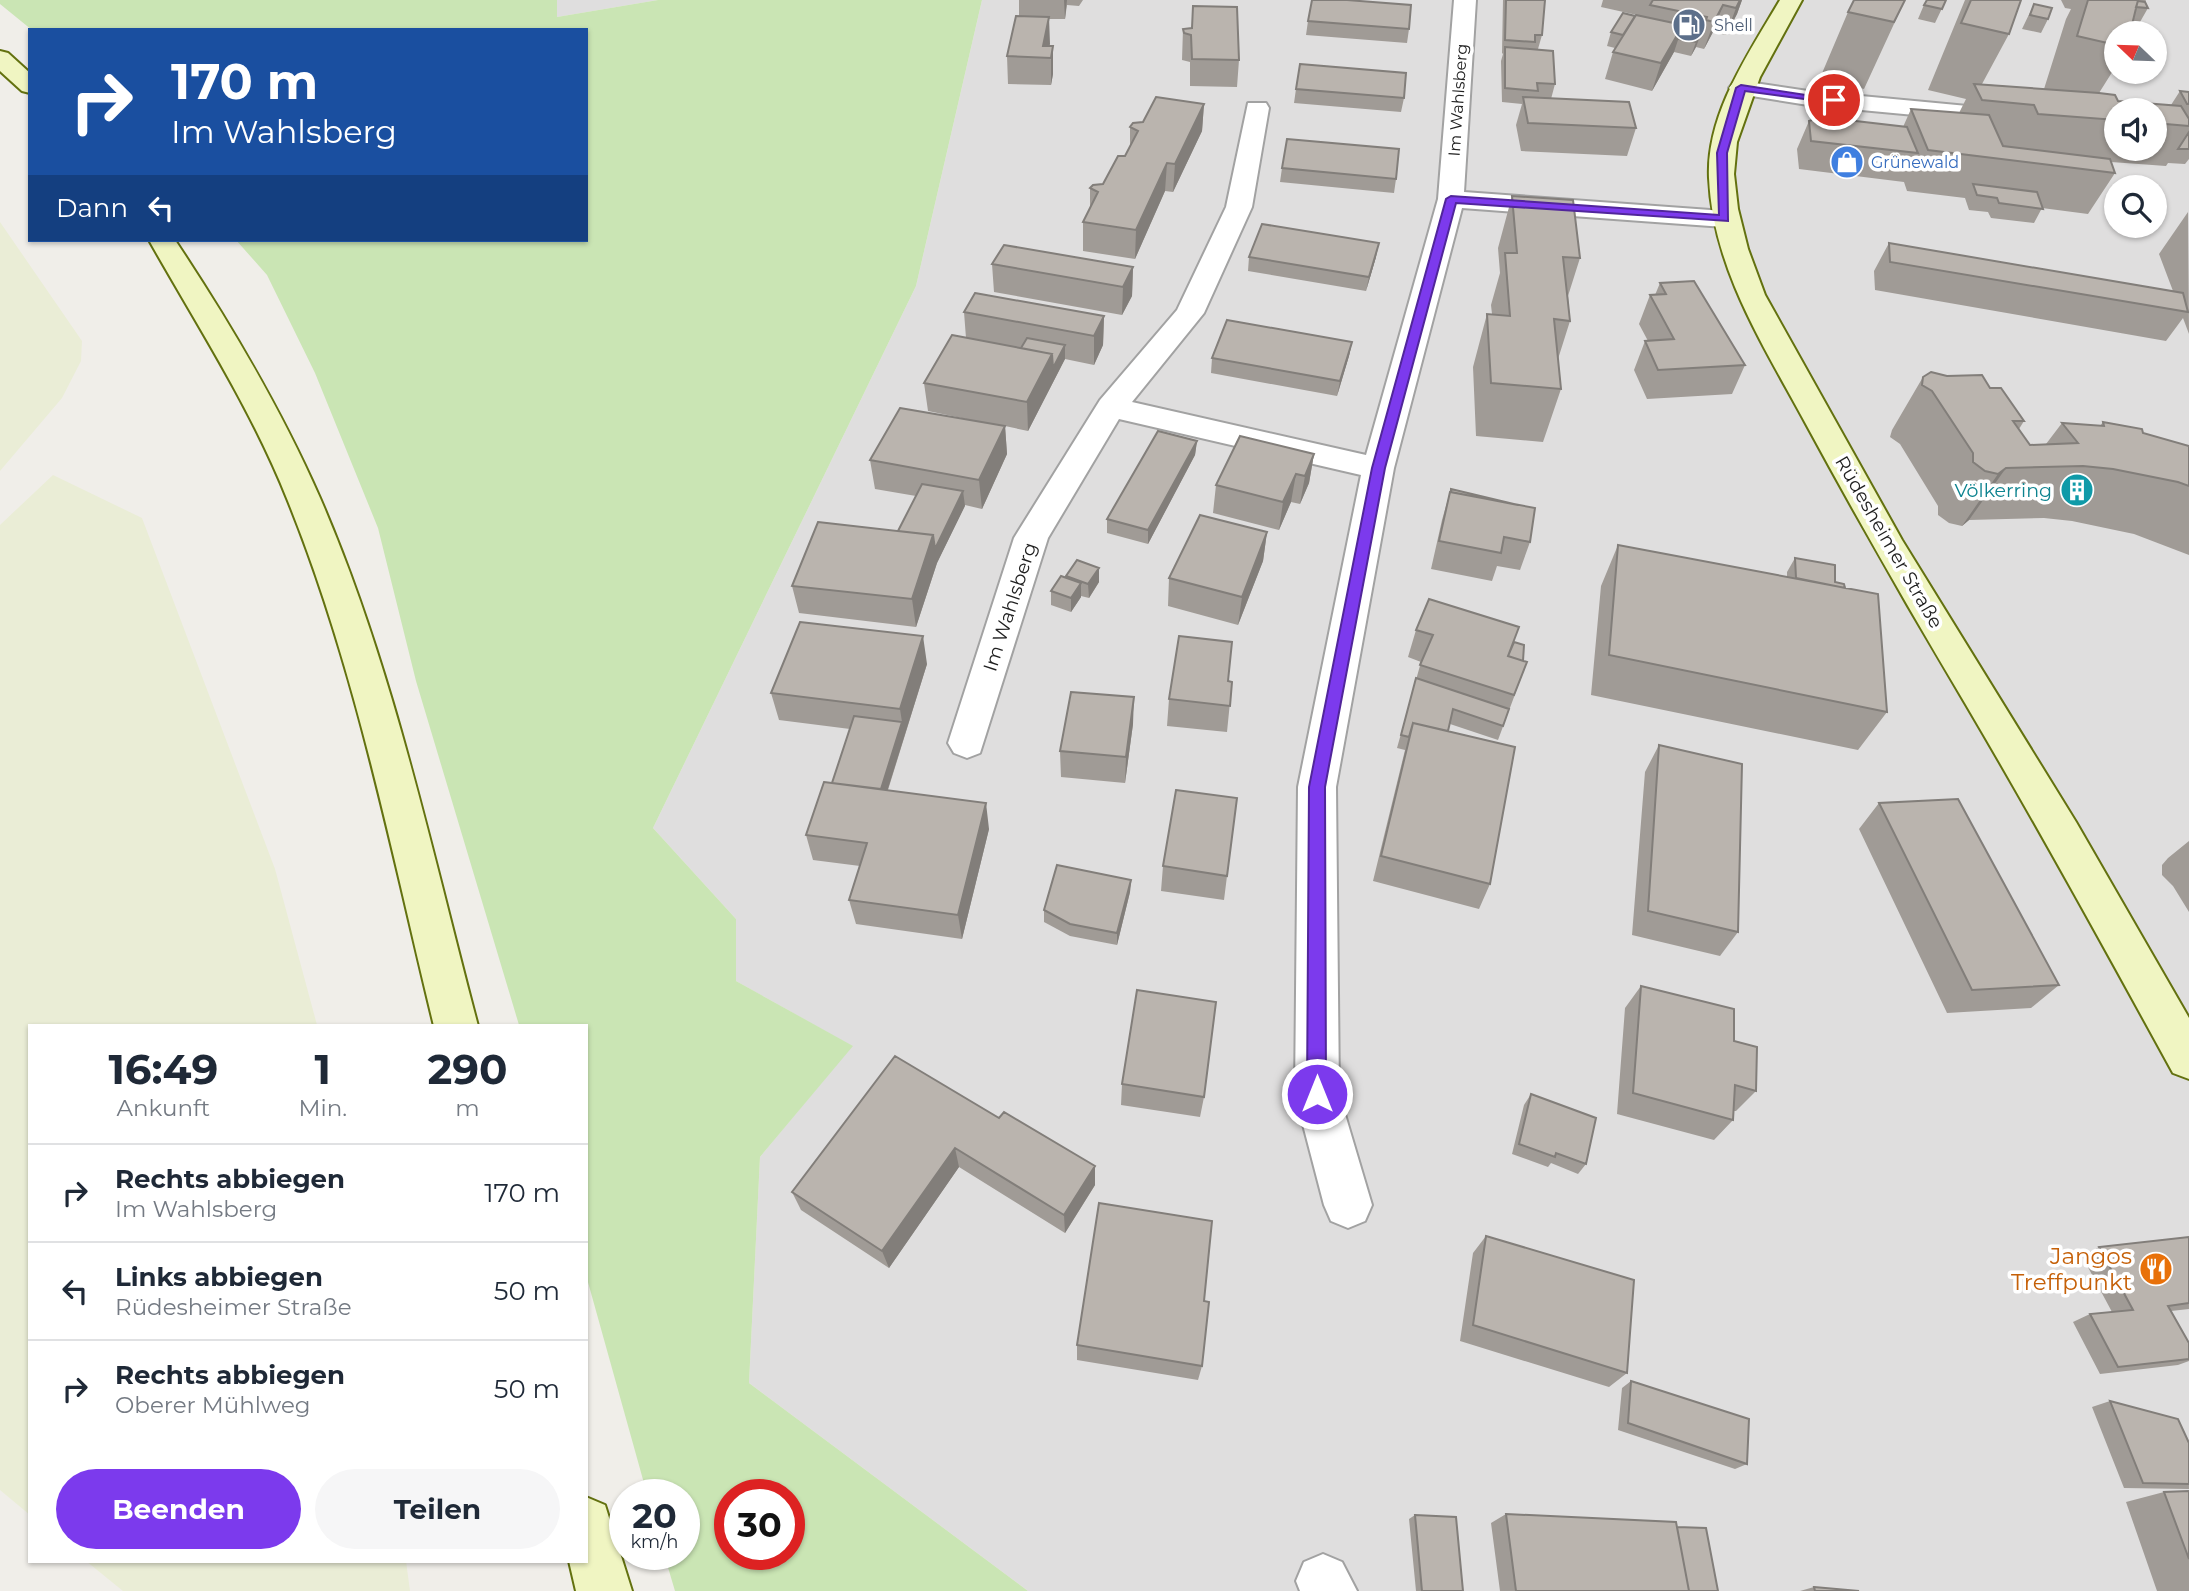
<!DOCTYPE html>
<html lang="de">
<meta charset="utf-8">
<style>
:root{--surface:#fff;--page:#f6f6f7;--text:#1f2937;--muted:#747a83;--line:#e0e1e3;--accent:#7c3aed}
body{margin:0;font-family:Montserrat,sans-serif;background:var(--page);color:var(--text);height:100vh;display:flex;flex-direction:column;font-size:26px;white-space:nowrap}
*{box-sizing:border-box;margin:0}
p{font-size:23px;color:var(--muted)}
.icon{flex:none;width:38px;height:38px;fill:none;stroke:currentColor;stroke-width:2;stroke-linecap:round;stroke-linejoin:round}
.map{position:relative;flex:1;overflow:hidden}
.side{position:absolute;left:28px;top:1024px;width:560px;height:539px;display:flex;flex-direction:column;background:var(--surface);border-radius:0px;box-shadow:0 2px 5px #0004}
.side>*{flex:none}
.top-card{position:absolute;left:28px;top:28px;width:560px;height:214px;border-radius:0px;box-shadow:0 2px 5px #0004;background:#1a4fa0;color:#fff;overflow:hidden}
.needle{width:46px;rotate:293deg}
.tools{position:absolute;left:2104px;top:21px;display:grid;gap:14px}
.tools a{display:grid;place-items:center;width:63px;height:63px;border-radius:50%;background:var(--surface);box-shadow:0 2px 5px #0004;font-size:35px}
.speed{position:absolute;left:609px;top:1479px;display:flex;gap:14px;font-size:35px;font-weight:700;text-align:center}
.speed>*{display:grid;place-content:center;width:91px;height:91px;border-radius:50%;background:var(--surface);box-shadow:0 2px 5px #0004;line-height:1}
.speed small{font-size:18px;font-weight:400}
.speed .limit{border:10px solid #d22;background:#fff;color:#111}
.pin{position:absolute;display:grid;place-items:center;width:60px;height:60px;color:#fff;margin:-30px;border:4px solid #fff;border-radius:50%;box-shadow:0 2px 7px #0007}
.me{position:absolute;width:77px;margin:-38px;rotate:0deg;stroke-linejoin:round;filter:drop-shadow(0 0 5px #0008)}
.turn{display:flex;align-items:center;gap:24px;height:147px;padding:0 28px;font-size:32px}
.turn .icon{width:91px;height:91px;stroke-width:2.5}
.turn b{display:block;font-size:49px;line-height:60px}
.then{display:flex;align-items:center;height:66px;padding:0 28px;background:#0003;gap:14px;font-size:26px}
.eta{display:flex;justify-content:space-evenly;align-items:center;height:119px;text-align:center}
.eta b{font-size:42px;font-weight:700;line-height:49px}
.button{display:flex;gap:14px;margin-top:auto;padding:14px 28px}
.button a{flex:1;height:80px;border-radius:42px;background:var(--accent);color:#fff;font-size:28px;font-weight:700;line-height:80px;text-align:center}
.button a+a{background:var(--page);color:var(--text)}
ul{padding:0;list-style:none}
li{display:flex;align-items:center;gap:21px;height:98px;padding:0 28px;border-top:2px solid var(--line)}
li div{flex:1}
li b{display:block;font-size:26px}
li em{font-style:normal}
.map>svg:first-child{display:block}
</style>
<div class="map">
<svg width="2189" height="1591" viewBox="0 0 2189 1591">
<rect width="100%" height="100%" fill="#f0eee9"/>
<path fill="#dfdede" fill-rule="evenodd" d="M557 0H658L557 17Z
M982 0H2189V1591H1028L749 1383 760 1157 852 1046 736 981V919L653 828 916 286ZM2116 33H2154V72H2116ZM2116 110H2154V149H2116ZM2116 187H2154V226H2116Z"/>
<path fill="#eaedd6" d="M0 222 82 341 81 361 62 398 0 471Z
M53 475 142 518 275 869 317 1025 30 1026V1515L0 1490V525Z
M86 1561H406L410 1591H123Z"/>
<path fill="#cae5b4" fill-rule="evenodd" d="M0 0H557V17L658 0H982L916 286 653 828 736 919V981L853 1046 760 1157 749 1383 1028 1591H675L664 1554H684V1494H647L586 1275V1026L519 1025 416 681 378 528 315 373 267 275 236 240H586V30H32L0 4ZM789 1494V1554H730V1494Z"/>
<g fill="none" stroke-linecap="round" stroke-linejoin="round">
<defs>
<path id="street" d="M1454 0H1476L1464 192 1724 211 1733 213 1737 219 1733 225 1724 227 1462 208 1394 468 1336 787 1339 1094 1372 1205 1365 1221 1348 1228 1331 1221 1324 1205 1295 1094 1298 787 1361 475 1119 419 1048 538 980 753 967 758 954 753 948 743 1014 538 1100 400 1177 310 1226 207 1248 103H1266L1269 108 1252 207 1204 313 1132 402 1366 455 1438 199Z
M1741 81 1808 91 2116 120V134L1808 105 1733 93 1729 88 1733 83Z
M1323 1554 1342 1562 1357 1591H1300L1296 1581 1304 1562Z"/>
<path id="secondary" d="M1780 0H1802L1760 77 1737 142 1734 174 1738 209 1748 249 1765 295 1902 540 2076 822 2189 1018V1079L2173 1073C2105 949 2037 825 1965 703 1910 611 1857 518 1806 424 1764 346 1713 269 1709 178 1706 114 1749 53 1780 0Z
M0 51 8 53 30 73V93L22 91 0 71Z
M149 240H175C230 323 280 407 320 498 393 666 431 849 478 1026H434C391 850 356 669 288 501 250 406 198 327 149 240Z
M586 1497 605 1505 632 1591H576L569 1561H586Z"/>
</defs>
<use href="#street" stroke="#a2a2a2" stroke-width="4"/>
<use href="#secondary" stroke="#63710f" stroke-width="4"/>
<use href="#street" fill="#fff" fill-rule="evenodd"/>
<use href="#secondary" fill="#f0f5c2" fill-rule="evenodd"/>
</g>
<path fill="#a09b96" fill-rule="evenodd" d="M1019 0H1083L1079 6 1067 5 1065 19H1049V46L1053 74 1051 85 1008 84 1007 56 1019 16Z
M1503 0H1545L1542 35 1538 49H1534L1555 84 1551 99 1536 98 1636 128 1627 156 1521 151 1516 125 1522 104 1502 102 1501 61 1503 54 1502 53Z
M1603 0H1742L1737 14 1726 35 1713 32 1704 49 1696 47 1691 56 1674 52 1652 91 1605 79 1613 52 1615 48 1607 46 1611 32 1635 16 1646 17 1601 7Z
M1905 0 1864 89 1820 78 1848 12Z
M1926 0H1946L1935 23 1918 19Z
M1965 0H2021L2009 34 1982 84 2044 89 2066 19 2071 9 2065 8 2061 0H2146L2145 2 2148 8 2140 22 2133 21 2116 33V66L2099 93 2118 101 2171 105 2180 91 2189 92V159L2185 164 2168 163 2166 166 2111 162 2115 173 2088 214 2042 208 2034 223 1991 218 1988 212 1969 210 1965 198 1907 191 1904 182 1799 169 1797 149 1809 121 1903 127 1911 109 1959 113 1966 99 1928 90ZM2116 110H2154V149H2116Z
M2034 4 2048 19 2041 33 2022 29Z
M1308 21 1409 29 1407 43 1306 35Z
M1183 29 1239 60 1237 87 1190 86V62L1182 60Z
M1296 89 1404 98 1401 112 1294 103Z
M1204 104 1202 131 1173 192 1165 191 1135 259 1083 251V222L1090 209V188L1103 184 1125 156 1130 147V127L1143 122Z
M1282 168 1396 179 1394 193 1280 182Z
M1512 196 1580 258 1568 296 1570 321 1558 359 1561 389 1543 442 1476 436 1473 367 1487 314H1492L1491 305 1500 273 1498 248Z
M2188 212 2189 334 2183 318 2166 341 1875 290 1874 271 1889 243 2173 291 2159 254Z
M1249 257H1376L1366 291 1248 271Z
M992 264 1133 267 1132 296 1122 315 994 292Z
M1660 283 1745 365 1732 394 1647 399 1634 370 1645 341H1648L1639 324 1650 295H1655Z
M964 312 1104 316 1103 345 1094 365 1065 359 1028 431 1005 426 1007 454 982 509 965 505 937 563 916 627 799 613 792 586 898 531 916 496 875 489 870 460 976 421 928 411 924 383 966 338Z
M1352 342 1349 356 1337 396 1211 373 1212 358Z
M1923 377 1990 388 2024 421 2019 429 2030 445 2046 444 2062 423 2100 426 2103 422 2189 446V555L2134 534 2072 521 2044 518 1969 520 1962 526 1949 523 1938 515V506L1900 444 1890 437 1892 430Z
M1197 441 1195 455 1148 544 1107 533V519Z
M1314 454 1309 483 1300 504 1291 502 1279 530 1213 513 1216 485Z
M1450 492 1530 542 1520 570 1497 566 1492 581 1431 569 1442 520Z
M1267 532 1263 561 1238 625 1168 606 1169 578Z
M1618 545 1787 577V572L1795 558 1845 588 1887 712 1858 750 1591 695 1601 586Z
M1066 576 1099 582 1089 598 1081 596V597L1071 612 1051 605V591L1066 578Z
M1416 630 1514 642 1523 661 1527 662 1498 740 1450 724 1448 731 1490 884 1479 909 1373 881 1405 750 1397 748 1421 662 1408 657Z
M927 664 888 790 989 829 962 939 856 924 849 900 860 866 813 860 806 835 832 783 850 729 779 720 771 693Z
M1228 681 1232 682 1227 732 1167 726 1169 699Z
M1133 724 1125 783 1061 777 1060 751Z
M1659 745 1738 932 1720 956 1632 935 1645 772Z
M1879 803 2059 985 2031 1008 1947 1013 1859 829Z
M2189 841V912L2173 886 2162 875V865L2168 858Z
M1163 866 1227 876 1224 900 1161 891Z
M1131 880 1130 892 1117 945 1070 936 1044 922V910Z
M1641 986 1734 1041 1756 1091 1736 1111H1734L1733 1120 1714 1140 1617 1114 1625 1008Z
M895 1056 1095 1185 1065 1233 959 1167 889 1268 801 1210 792 1192Z
M1122 1084 1204 1097 1200 1117 1121 1105Z
M1531 1094 1586 1164 1578 1174 1551 1163 1548 1167 1512 1154 1524 1105Z
M1486 1236 1627 1373 1609 1387 1460 1341 1473 1253Z
M2189 1237V1309L2171 1311 2189 1343V1361L2178 1365 2100 1374 2073 1322 2090 1314 2112 1312 2082 1256 2099 1247Z
M1204 1301 1202 1366 1198 1380 1077 1360V1345Z
M1631 1381 1747 1464 1735 1469 1618 1430 1622 1388Z
M2110 1401 2189 1443V1489L2124 1488 2092 1407Z
M2189 1491V1591H2157L2126 1502 2164 1492Z
M1506 1514 1677 1527 1718 1591H1500L1491 1523Z
M1415 1515 1463 1591H1416L1409 1519Z
M1814 1587 1859 1591H1800Z"/>
<path fill="#827e7a" d="M1064 0H1067L1065 19Z
M1740 0H1742L1737 14 1726 35 1736 8Z
M1723 5 1713 32 1704 49 1714 22Z
M1049 17 1050 44 1047 57 1043 46Z
M1683 25 1674 52 1652 91 1661 63Z
M1701 34 1696 47 1691 56 1696 42Z
M1053 46V74L1051 85V58Z
M1204 104 1202 131 1173 192 1175 164Z
M1167 163 1165 191 1135 259 1136 230Z
M1379 243 1376 257 1366 291 1369 277Z
M1133 267 1132 296 1122 315 1123 287Z
M1104 316 1103 345 1094 365V336Z
M1352 342 1349 356 1337 396 1340 381Z
M1065 345V359L1028 431 1027 402 1052 354Z
M1005 426 1007 454 982 509 979 480Z
M1197 441 1195 455 1148 544V530Z
M1314 454 1309 483 1300 504 1305 476Z
M2006 468 1969 520 1962 526 1998 474Z
M1296 474 1291 502 1279 530 1283 502Z
M963 491 965 506 937 563 916 627 912 599 933 535Z
M1267 532 1263 561 1238 625 1242 597Z
M1099 568V582L1089 598 1088 584Z
M1081 583V597L1071 612V598Z
M923 636 927 664 880 814 877 801 902 722 900 709Z
M1134 697 1133 724 1125 783 1126 757Z
M986 803 989 829 962 939 958 915Z
M1131 880 1130 892 1117 945V933Z
M955 1148 959 1167 889 1268 882 1251Z
M1095 1166V1185L1065 1233 1064 1215Z"/>
<path fill="#bab4ae" stroke="#827e7a" stroke-width="2" d="M1312 0H1347L1411 5 1409 29 1308 21Z
M1506 0H1545L1542 35H1535V42L1505 40Z
M1653 0H1740L1736 8 1723 5 1714 22 1706 20 1707 17 1650 5Z
M1854 0H1905L1894 22 1848 12Z
M1927 0H1946L1942 9 1924 5Z
M1971 0H2021L2009 34 1961 23Z
M2088 0H2138L2130 33H2116V45L2077 36Z
M2138 1 2145 2 2148 8 2136 7Z
M2034 4 2052 8 2048 19 2030 15Z
M1193 6 1237 7 1239 60 1192 59 1191 35 1184 33 1183 29 1192 28Z
M1623 13 1635 16 1623 35 1611 32Z
M1636 15 1683 25 1661 63 1613 52Z
M1016 16 1049 17 1043 46H1053L1051 58 1007 56Z
M1683 26 1702 30 1696 42 1678 39Z
M1505 47 1553 51 1555 84 1537 83 1538 91 1505 88Z
M1300 64 1406 73 1404 98 1296 89Z
M1974 84 2099 93 2115 95 2118 101 2181 106 2189 119V126L2154 123V110H2116V120L2038 114 2034 105 1982 100Z
M2180 91 2189 92V104H2187Z
M1156 97 1204 104 1175 164 1167 163 1136 230 1083 222 1098 192 1090 188 1093 185 1103 184 1118 156H1125L1138 131 1130 127 1133 123 1143 122Z
M1523 97 1629 102 1636 128 1528 123Z
M1911 109 1989 115 2003 146 2110 159 2115 173 1928 150Z
M1821 117 1907 127 1918 153 1811 141 1809 121Z
M2189 132V149H2178Z
M1287 139 1399 149 1396 179 1282 168Z
M1973 184 2037 192 2043 209 1999 203 1997 198 1977 195Z
M1512 196 1573 200 1580 258 1563 257 1570 321 1554 319 1561 389 1491 383 1487 314 1510 316 1505 253H1517Z
M1262 224 1379 243 1369 277 1249 257Z
M1889 243 2183 293 2188 312 1890 262Z
M1004 245 1133 267 1123 287 992 264Z
M1694 281 1745 365 1658 370 1645 341 1674 339 1650 295 1666 294 1660 283Z
M975 293 1104 316 1094 336 964 312Z
M1227 320 1352 342 1340 381 1212 358Z
M952 335 1052 354 1027 402 924 383Z
M1027 338 1065 345 1053 368 1052 354 1021 348Z
M1931 372 1947 376 1982 375 1990 388H2001L2024 421H2013L2030 445 2078 443 2062 423 2104 426 2103 422 2142 429 2143 433 2189 446V486L2178 482 2113 469 2083 466 2006 468 1998 474 1985 471 1973 462V453L1932 391 1922 385 1923 377Z
M900 408 1005 426 979 480 870 460Z
M1158 431 1197 441 1148 530 1107 519Z
M1240 436 1314 454 1305 476 1296 474 1283 502 1216 485Z
M922 484 963 491 935 549 933 535 898 531Z
M1451 489 1518 505 1451 492Z
M1450 492 1535 508 1530 542 1504 537 1501 553 1439 541Z
M1200 515 1267 532 1242 597 1169 578Z
M818 522 933 535 912 599 792 586Z
M1618 545 1878 594 1887 712 1609 655Z
M1795 558 1835 565V582L1844 584 1845 588 1796 578Z
M1077 560 1099 568 1088 584 1066 576Z
M1061 576 1081 583 1071 598 1051 591Z
M1429 599 1519 627 1508 656 1527 662 1514 695 1420 665 1433 635 1416 630Z
M800 622 923 636 900 709 771 693Z
M1179 636 1232 642 1228 681 1232 682 1230 706 1169 699Z
M1514 642 1524 645 1523 661 1508 656Z
M1416 678 1509 709 1503 726 1453 709 1448 731 1413 723 1409 737 1401 735Z
M1071 692 1134 697 1126 757 1060 751Z
M854 716 902 722 881 789 832 783Z
M1413 723 1515 747 1490 884 1381 856Z
M1659 745 1742 764 1738 932 1648 911Z
M824 782 986 803 958 915 849 900 867 843 806 835Z
M1176 790 1237 798 1227 876 1163 866Z
M1958 799 2059 985 1972 990 1879 803Z
M1057 865 1131 880 1117 933 1070 924 1044 910Z
M1641 986 1734 1009V1041L1757 1047 1756 1091 1735 1085 1733 1120 1633 1093Z
M1137 990 1216 1002 1204 1097 1122 1084Z
M895 1056 999 1118 1004 1112 1095 1166 1064 1215 955 1148 882 1251 792 1192Z
M1531 1094 1596 1118 1586 1164 1556 1153 1555 1157 1519 1144Z
M1099 1203 1212 1221 1204 1301 1209 1302 1202 1366 1077 1345Z
M1486 1236 1634 1280 1627 1373 1473 1325Z
M2189 1237V1303L2168 1306 2189 1343V1359L2118 1367 2090 1314 2133 1310 2099 1247Z
M1631 1381 1749 1419 1747 1464 1628 1423Z
M2110 1401 2178 1419 2189 1443V1484L2143 1483Z
M2189 1491V1559L2164 1492Z
M1506 1514 1676 1522 1689 1591H1516Z
M1415 1515 1456 1517 1463 1591H1422Z
M1677 1527 1706 1528 1718 1591H1689Z
M1814 1587 1859 1591H1815Z"/>
<path fill="#7c3aed" stroke="#51269a" stroke-width="2" d="M1741 85 1839 100 1834 103 1745 91 1727 153 1728 221 1456 203 1385 468 1325 787 1326 1094 1323 1101 1317 1103 1310 1101 1307 1094 1309 787 1372 468 1446 199 1451 196 1719 215 1717 153 1736 88Z"/>
<defs>
<symbol id="fuel-disc" viewBox="-11 -11 22 22"><circle r="9.5" fill="#5c6f8a" stroke="#fff"/><path d="M-5.5-6h7V0h2V4h1.3V-2.5L3-4.5l.8-.8L6-3V5H2.5V1h-1V6h-7ZM-4.2-4.7v3.2H.2V-4.7Z" fill="#fff"/></symbol>
<symbol id="shop-disc" viewBox="-11 -11 22 22"><circle r="9.5" fill="#3f7fe0" stroke="#fff"/><path d="M-5-2.5h2.3a2.7 3.5 0 0 1 5.4 0H5L5.5 6h-11ZM-1.5-2.5h3a1.5 2.3 0 0 0-3 0Z" fill="#fff"/></symbol>
<symbol id="building-disc" viewBox="-11 -11 22 22"><circle r="9.5" fill="#0f9aa8" stroke="#fff"/><path d="M-4-6H4V6H1V3H-1V6H-4ZM-2.5-4.3h1.7v1.8h-1.7ZM.8-4.3h1.7v1.8H.8ZM-2.5-1h1.7V.8h-1.7ZM.8-1h1.7V.8H.8Z" fill="#fff"/></symbol>
<symbol id="restaurant-disc" viewBox="-11 -11 22 22"><circle r="9.5" fill="#e8710a" stroke="#fff"/><path d="M-5-6h1v4h1v-4h1v4h1v-4h1v5L-1.5 .5V6h-2V.5L-5-1ZM5-6V6H3V1.5H1.5Q1.5-4 5-6Z" fill="#fff"/></symbol>
</defs>
<g fill-rule="evenodd">
<use href="#fuel-disc" x="1670" y="6" width="38" height="38"/>
<use href="#shop-disc" x="1828" y="143" width="38" height="38"/>
<use href="#building-disc" x="2058" y="471" width="38" height="38"/>
<use href="#restaurant-disc" x="2137" y="1250" width="38" height="38"/>
</g>
<g text-anchor="middle" dominant-baseline="central" stroke-width="7" stroke-linejoin="round" paint-order="stroke">
<g font-size="16" fill="#4e5e75" stroke="#fff" text-anchor="start">
<text x="1714" y="25">Shell</text>
</g>
<g font-size="16" fill="#212121" stroke="#fff">
<text transform="translate(1458 100) rotate(-86)">Im Wahlsberg</text>
</g>
<g font-size="16" fill="#366cbe" stroke="#fff" text-anchor="start">
<text x="1871" y="162">Grünewald</text>
</g>
<g font-size="19" fill="#0d838f" stroke="#fff" text-anchor="end">
<text x="2052" y="490">Völkerring</text>
</g>
<g font-size="19" fill="#212121" stroke="#fff">
<text transform="translate(1889 542) rotate(60)">Rüdesheimer Straße</text>
<text transform="translate(1010 607) rotate(-72)">Im Wahlsberg</text>
</g>
<g font-size="23" fill="#c56008" stroke="#fff" text-anchor="end">
<text x="2132" y="1256">Jangos<tspan x="2132" dy="26">Treffpunkt</tspan></text>
</g>
</g>
</svg>
<div class="tools">
<a><svg class="needle" viewBox="-14 -14 28 28"><path d="M0-13l5 13h-10z" fill="#e53935"/><path d="M0 13l5-13h-10z" fill="#747a83"/></svg></a>
<a><svg class="icon" aria-label="sound" viewBox="0 0 24 24"><path d="M4 9h4l5-4v14l-5-4H4zM17 9q2 3 0 6"/></svg></a>
<a><svg class="icon" aria-label="search" viewBox="0 0 24 24"><circle cx="10" cy="10" r="6"/><path d="M15 15l6 6"/></svg></a>
</div>
<div class="speed"><div>20<small>km/h</small></div><div class="limit">30</div></div>
<div class="pin" style="left:1834px;top:100px;background:#d93025"><svg class="icon" aria-label="arrive" viewBox="0 0 24 24"><path d="M6 21V4h12l-3 4 3 4H6"/></svg></div>
<svg class="me" style="left:1317px;top:1094px" viewBox="-20 -20 40 40"><circle r="17" fill="#7c3aed" stroke="#fff" stroke-width="3"/><path d="M0-11L8 9 0 5-8 9z" fill="#fff"/></svg>
<div class="top-card">
<div class="turn"><svg class="icon" aria-label="right" viewBox="0 0 24 24"><path d="M7 20v-9h11M14 6l5 5-5 5"/></svg><div><b>170 m</b>Im Wahlsberg</div></div>
<div class="then">Dann<svg class="icon" aria-label="left" viewBox="0 0 24 24"><path d="M17 20v-9H6M10 6l-5 5 5 5"/></svg></div>
</div>
<section class="side">
<div class="eta">
<div><b>16:49</b><p>Ankunft</p></div>
<div><b>1</b><p>Min.</p></div>
<div><b>290</b><p>m</p></div>
</div>
<ul>
<li><svg class="icon" aria-label="right" viewBox="0 0 24 24"><path d="M7 20v-9h11M14 6l5 5-5 5"/></svg><div><b>Rechts abbiegen</b><p>Im Wahlsberg</p></div><em>170 m</em></li>
<li><svg class="icon" aria-label="left" viewBox="0 0 24 24"><path d="M17 20v-9H6M10 6l-5 5 5 5"/></svg><div><b>Links abbiegen</b><p>Rüdesheimer Straße</p></div><em>50 m</em></li>
<li><svg class="icon" aria-label="right" viewBox="0 0 24 24"><path d="M7 20v-9h11M14 6l5 5-5 5"/></svg><div><b>Rechts abbiegen</b><p>Oberer Mühlweg</p></div><em>50 m</em></li>
</ul>
<div class="button"><a>Beenden</a><a>Teilen</a></div>
</section>
</div>
